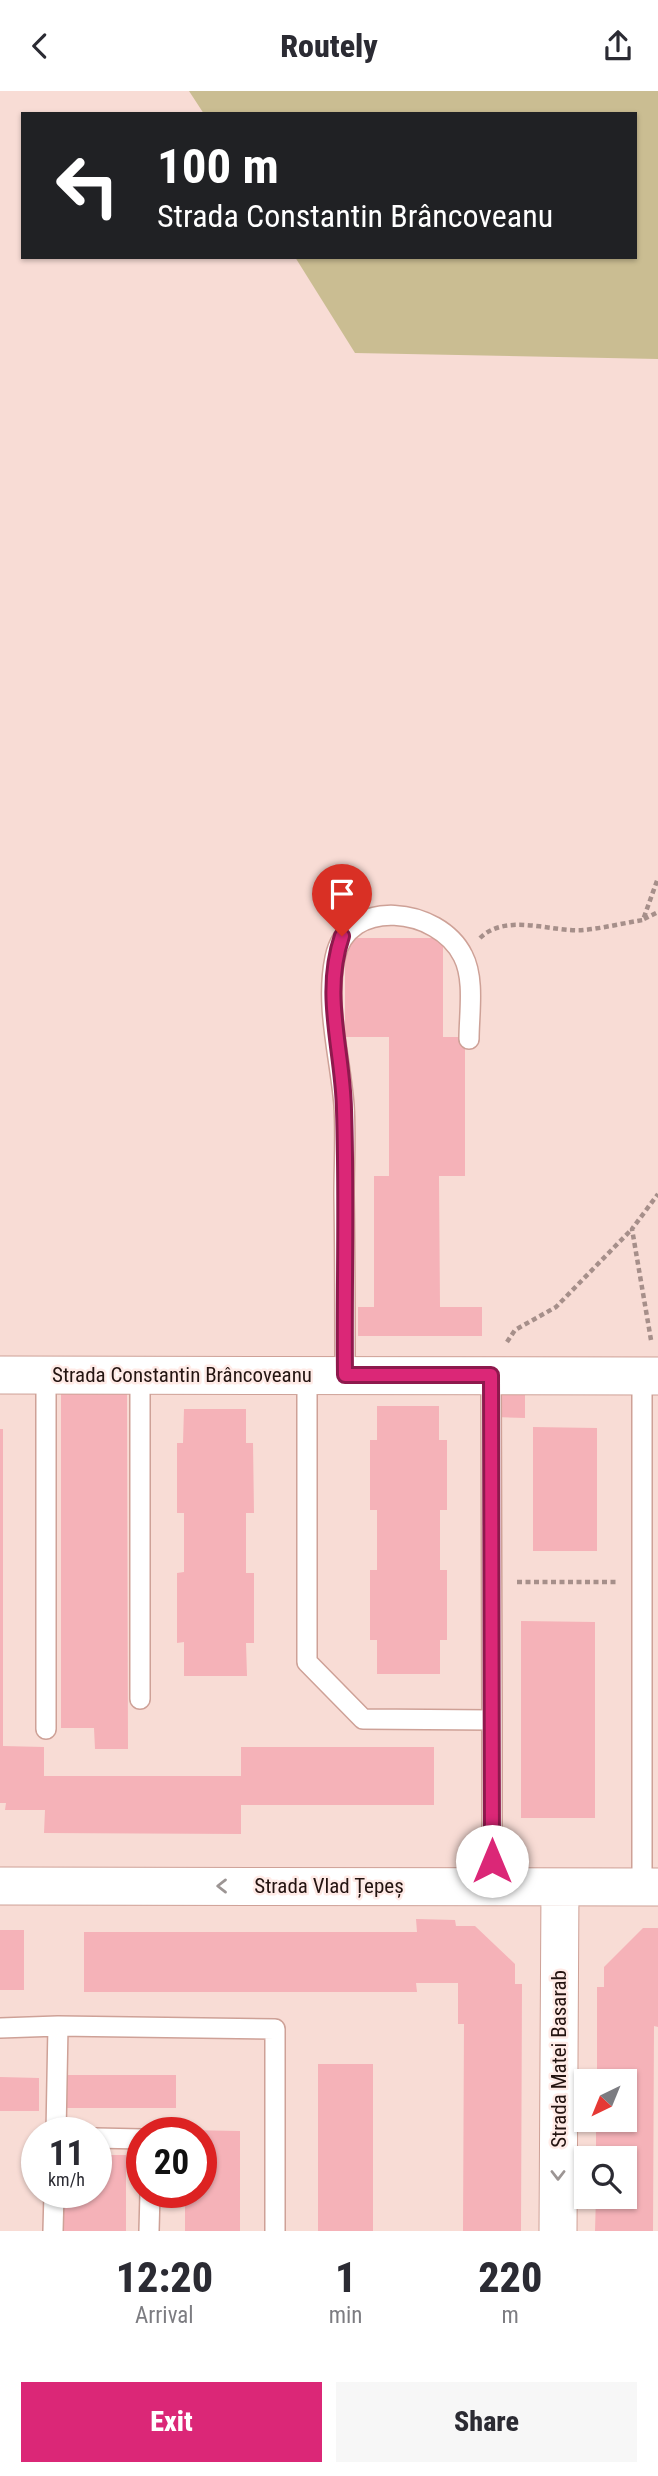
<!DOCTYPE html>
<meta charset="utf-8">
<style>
:root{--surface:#fff;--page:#f7f7f7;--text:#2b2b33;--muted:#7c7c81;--accent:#db2777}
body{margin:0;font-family:"Roboto Condensed",sans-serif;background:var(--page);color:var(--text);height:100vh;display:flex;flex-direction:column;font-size:26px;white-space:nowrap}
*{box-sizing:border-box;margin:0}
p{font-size:23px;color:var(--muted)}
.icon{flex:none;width:38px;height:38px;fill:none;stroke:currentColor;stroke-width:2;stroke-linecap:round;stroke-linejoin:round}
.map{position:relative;height:2140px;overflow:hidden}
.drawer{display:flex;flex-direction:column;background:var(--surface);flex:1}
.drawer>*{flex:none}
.guide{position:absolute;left:21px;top:21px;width:616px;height:147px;border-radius:0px;box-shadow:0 2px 5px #0004;background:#202124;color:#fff;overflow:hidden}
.needle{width:46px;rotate:223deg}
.fabs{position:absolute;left:574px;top:1978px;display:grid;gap:14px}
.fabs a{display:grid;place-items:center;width:63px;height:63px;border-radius:0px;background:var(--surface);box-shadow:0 2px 5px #0004;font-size:35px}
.speed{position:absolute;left:21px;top:2026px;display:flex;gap:14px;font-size:35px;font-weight:700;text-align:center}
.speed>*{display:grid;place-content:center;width:91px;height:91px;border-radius:50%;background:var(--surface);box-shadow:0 2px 5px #0004;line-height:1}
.speed small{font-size:18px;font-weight:400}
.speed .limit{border:10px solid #d22;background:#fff;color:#111}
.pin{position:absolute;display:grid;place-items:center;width:60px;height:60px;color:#fff;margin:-72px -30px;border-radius:50% 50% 50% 0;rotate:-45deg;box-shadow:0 0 7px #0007}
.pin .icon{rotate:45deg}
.me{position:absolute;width:77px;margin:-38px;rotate:0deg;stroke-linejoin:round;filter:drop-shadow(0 0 5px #0008)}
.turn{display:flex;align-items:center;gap:24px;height:147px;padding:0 21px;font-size:32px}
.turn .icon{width:91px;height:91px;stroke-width:2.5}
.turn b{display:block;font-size:49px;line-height:60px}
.eta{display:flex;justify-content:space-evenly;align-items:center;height:119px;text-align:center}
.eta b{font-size:42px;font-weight:800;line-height:49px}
.action{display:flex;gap:14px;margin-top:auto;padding:14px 21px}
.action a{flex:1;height:80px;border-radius:0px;background:var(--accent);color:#fff;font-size:28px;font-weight:800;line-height:80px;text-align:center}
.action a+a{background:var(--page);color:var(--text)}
header{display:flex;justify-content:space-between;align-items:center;height:91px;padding:0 21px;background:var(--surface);font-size:32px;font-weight:800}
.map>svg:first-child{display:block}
</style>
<header><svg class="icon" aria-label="back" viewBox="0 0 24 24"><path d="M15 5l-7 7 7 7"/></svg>Routely<svg class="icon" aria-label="share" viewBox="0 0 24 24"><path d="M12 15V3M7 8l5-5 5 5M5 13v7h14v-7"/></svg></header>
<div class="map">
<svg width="658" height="2140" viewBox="0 0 658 2140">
<rect width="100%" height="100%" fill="#f8dcd5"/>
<path fill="#cabd92" d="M189 0H658V268L355 262 295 166H635V23H204Z"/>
<path fill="#f5b2b8" d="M345 847H443V946H465V1085H439L440 1216H482V1245H358V1216H374V1085H389V946H345Z
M494 1291H525V1327L495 1326Z
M61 1303H127L128 1658H95L94 1637H61Z
M377 1315H439V1349H447V1419H440V1479H447V1549H440V1583H377V1549H370V1479H377V1419H370V1349H377Z
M184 1318H246V1352H253L254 1422H246V1482H254V1552H246L247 1585H184V1551L177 1552V1482L184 1481V1422H177V1352H183Z
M533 1336 597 1337V1460H533Z
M0 1338H3V1655L44 1656V1685H241V1656H434V1714H241V1743L44 1742 45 1719H5L6 1712H0Z
M521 1530 595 1531V1727H521Z
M416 1828 455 1829 456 1835H475L515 1873V1893H522L521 2140H463L464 1933H458V1892H416L417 1901H84V1841H417Z
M643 1837H658V1936L654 1935 653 2140H595L596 2105H625V2067H596V2028H625V1990H597V1896H604V1876Z
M0 1839H24V1899H0Z
M318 1973H373V2140H318Z
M63 1984H176V2017H63Z
M0 1986 39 1987V2020H0Z
M185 2039 240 2040V2140H185V2102H201V2042H185Z
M96 2064H126V2140H60V2102H96Z"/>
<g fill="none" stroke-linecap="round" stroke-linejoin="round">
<defs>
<path id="lane" d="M46 1284V1638
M140 1284V1608
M307 1284V1571L363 1628 492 1629V1795
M345 1284C345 1224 345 1164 344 1104 344 1074 346 1044 344 1014 340 965 325 915 335 867 347 805 439 816 463 865 475 888 469 923 469 948
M491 1285 492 1629
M642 1285V1796
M58 1935 275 1938V2140
M0 1937 58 1935 56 2042
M96 2047 142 2048
M53 2140 54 2102
M149 2140 150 2102"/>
<path id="street" d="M0 1284 658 1285
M0 1795 658 1796
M558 2140 560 1796"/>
</defs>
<use href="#lane" stroke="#cea197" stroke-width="22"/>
<use href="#street" stroke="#cea197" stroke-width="39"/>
<path stroke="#a68f8a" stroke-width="4.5" stroke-dasharray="5 3.5" stroke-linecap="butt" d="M644 828 658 821
M480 847C507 821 553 842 584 839 604 837 624 832 643 829L658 787
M651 1249 632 1138 658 1103
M507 1251 515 1239 556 1216 632 1138
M517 1491H617"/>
<use href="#lane" stroke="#fff" stroke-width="19"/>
<use href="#street" stroke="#fff" stroke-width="37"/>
</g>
<defs><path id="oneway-chevron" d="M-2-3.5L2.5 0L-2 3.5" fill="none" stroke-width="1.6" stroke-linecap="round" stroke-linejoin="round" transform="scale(1.75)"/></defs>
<g stroke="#9c9594">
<use href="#oneway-chevron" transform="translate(222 1795) rotate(-180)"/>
<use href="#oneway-chevron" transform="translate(558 2084) rotate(90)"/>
</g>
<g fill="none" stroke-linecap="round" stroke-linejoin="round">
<defs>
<path id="route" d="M342 845C322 904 343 959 344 1019 347 1107 344 1196 345 1284H491L492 1770"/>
</defs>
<use href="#route" stroke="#8e194d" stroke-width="18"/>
<use href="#route" stroke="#db2777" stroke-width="12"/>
</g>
<g text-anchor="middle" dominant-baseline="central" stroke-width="5" stroke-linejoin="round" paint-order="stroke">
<g font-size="21" fill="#241411" stroke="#ffebe7">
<text x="182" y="1284">Strada Constantin Brâncoveanu</text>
<text x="329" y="1795">Strada Vlad Țepeș</text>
<text transform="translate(559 1968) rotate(-90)">Strada Matei Basarab</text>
</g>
</g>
</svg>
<div class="fabs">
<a><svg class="needle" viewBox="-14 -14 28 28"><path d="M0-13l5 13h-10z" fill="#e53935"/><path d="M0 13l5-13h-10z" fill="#7c7c81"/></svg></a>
<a><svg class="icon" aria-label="search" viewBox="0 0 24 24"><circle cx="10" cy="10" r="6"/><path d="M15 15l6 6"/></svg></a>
</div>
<div class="speed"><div>11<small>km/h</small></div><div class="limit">20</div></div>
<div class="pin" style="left:342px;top:845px;background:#d93025"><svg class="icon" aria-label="arrive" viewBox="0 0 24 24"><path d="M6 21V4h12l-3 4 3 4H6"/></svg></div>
<svg class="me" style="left:492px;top:1770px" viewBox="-20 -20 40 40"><circle r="19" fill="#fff"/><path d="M0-13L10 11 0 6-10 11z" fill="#db2777"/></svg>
<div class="guide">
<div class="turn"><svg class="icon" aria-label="left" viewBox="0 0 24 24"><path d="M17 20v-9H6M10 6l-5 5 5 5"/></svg><div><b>100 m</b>Strada Constantin Brâncoveanu</div></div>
</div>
</div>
<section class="drawer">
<div class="eta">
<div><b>12:20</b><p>Arrival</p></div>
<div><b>1</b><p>min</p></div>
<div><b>220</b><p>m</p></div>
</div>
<div class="action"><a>Exit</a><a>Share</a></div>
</section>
